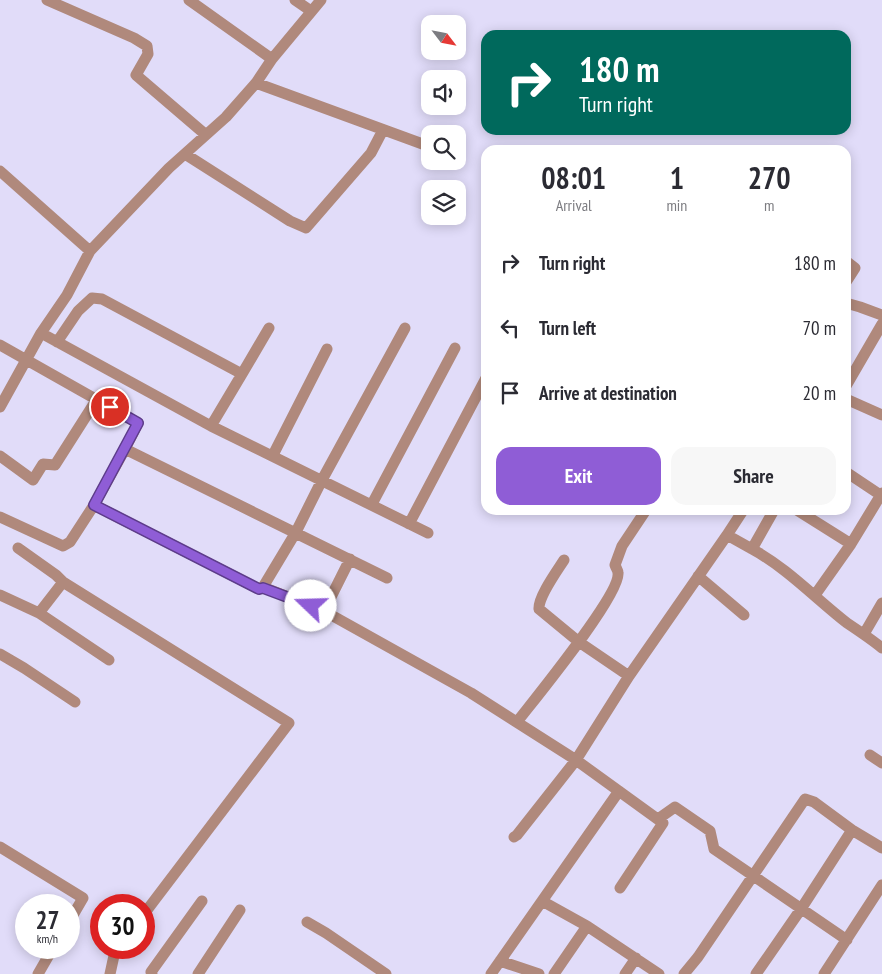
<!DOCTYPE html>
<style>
:root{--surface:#fff;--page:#f7f7f7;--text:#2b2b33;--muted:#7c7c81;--accent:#8f5dd6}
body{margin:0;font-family:"PT Sans Narrow",sans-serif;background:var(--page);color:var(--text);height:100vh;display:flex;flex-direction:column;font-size:19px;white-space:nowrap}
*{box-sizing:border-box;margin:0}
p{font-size:16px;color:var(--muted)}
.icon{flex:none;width:28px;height:28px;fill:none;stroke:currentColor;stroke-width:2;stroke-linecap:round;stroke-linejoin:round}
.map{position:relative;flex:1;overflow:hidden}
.panel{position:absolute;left:481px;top:145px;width:370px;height:370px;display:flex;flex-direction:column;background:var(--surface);border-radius:15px;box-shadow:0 2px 12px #0003}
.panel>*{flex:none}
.guide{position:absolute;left:481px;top:30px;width:370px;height:105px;border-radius:15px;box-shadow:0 2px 12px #0003;background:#00695c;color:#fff;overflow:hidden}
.needle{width:32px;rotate:122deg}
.tools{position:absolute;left:421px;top:15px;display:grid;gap:10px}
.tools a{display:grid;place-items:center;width:45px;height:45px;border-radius:10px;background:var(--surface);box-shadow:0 2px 12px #0003;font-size:25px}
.speed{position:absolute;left:15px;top:894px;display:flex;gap:10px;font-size:25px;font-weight:700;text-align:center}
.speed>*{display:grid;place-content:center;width:65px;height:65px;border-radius:50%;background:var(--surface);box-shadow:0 2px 12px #0003;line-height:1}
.speed small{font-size:12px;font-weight:400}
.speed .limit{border:8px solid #d22;background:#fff;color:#111}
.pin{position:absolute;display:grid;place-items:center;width:42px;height:42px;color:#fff;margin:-21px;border:2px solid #fff;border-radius:50%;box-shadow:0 1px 5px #0007}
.me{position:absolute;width:55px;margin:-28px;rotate:291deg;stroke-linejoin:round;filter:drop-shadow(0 0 4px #0008)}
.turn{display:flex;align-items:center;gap:18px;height:105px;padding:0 15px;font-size:22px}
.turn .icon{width:65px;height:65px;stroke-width:2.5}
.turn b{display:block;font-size:35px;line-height:42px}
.eta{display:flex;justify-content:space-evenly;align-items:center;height:85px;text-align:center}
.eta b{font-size:30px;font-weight:700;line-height:35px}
.action{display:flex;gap:10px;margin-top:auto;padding:10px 15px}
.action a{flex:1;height:58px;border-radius:15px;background:var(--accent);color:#fff;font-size:20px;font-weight:700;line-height:58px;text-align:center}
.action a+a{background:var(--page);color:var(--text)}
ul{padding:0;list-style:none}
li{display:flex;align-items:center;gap:15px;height:65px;padding:0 15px}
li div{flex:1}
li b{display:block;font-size:19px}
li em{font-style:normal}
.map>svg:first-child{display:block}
</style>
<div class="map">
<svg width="882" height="974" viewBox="0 0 882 974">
<rect width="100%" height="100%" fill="#e1dcf9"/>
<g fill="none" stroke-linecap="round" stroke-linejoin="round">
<path stroke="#b0897c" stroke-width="11" d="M47 0 134 38 147 46 148 54 136 75 206 135
M189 0 272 59
M295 0 311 11
M256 83 428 146
M185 154 290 221 306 228 371 153 383 130
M0 171 90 251
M846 261 855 268 846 282
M846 303 860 307 882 315
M41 333 211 426 428 533
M57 342 78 311 92 298 102 299 242 374 211 426
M0 345 138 423 125 449 387 578
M242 374 269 328
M846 386 882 324
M846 399 882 415
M0 407 41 333 67 295 90 251 169 168 226 117 256 83 272 59 321 0
M125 449 94 505 259 589 263 587 324 611 350 559
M273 455 327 349
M0 456 33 480 43 464 55 465 97 399
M846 472 882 496
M372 504 455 348
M797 510 851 544
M0 517 63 546 70 542 94 505
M409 524 486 378
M727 535 742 512 741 510
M18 548 56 575 63 582
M752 549C787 568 815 598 847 623 859 631 871 639 882 648
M564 560C557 571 538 597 539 609L579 642 629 676
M698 576 744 615
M263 587 296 532 322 480 405 328
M0 595 39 613 63 582 289 723 144 914
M815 595 851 544 882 493
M324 611 471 693 576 760 663 823 620 888
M39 613 109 660
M864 634 882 603
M0 654 24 668 75 702
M517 722C534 700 621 594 618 573 618 570 616 568 615 565L622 546 646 510
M870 755 882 763
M658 819 675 807 710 831 714 849 847 940
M514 837 517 835 576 760 629 676 727 535 752 549 774 510
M0 847 83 898 69 922
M542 901 587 926
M307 922 326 933 386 974
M500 961 539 974
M38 974 53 948
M110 974 115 951 118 948
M152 974 151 972 202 901
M198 974 240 910
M491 974 619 791
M554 974 587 926 659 974
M625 974 636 958
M684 974 698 957 805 799 814 802 852 830 882 848
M756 974 801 909 852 830
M824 974 882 885"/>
</g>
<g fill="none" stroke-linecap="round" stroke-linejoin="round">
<defs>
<path id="route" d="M110 407 138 423 94 505 259 589 263 588 311 606"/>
</defs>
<use href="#route" stroke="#5d3c8b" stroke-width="12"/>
<use href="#route" stroke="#8f5dd6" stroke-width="9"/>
</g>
</svg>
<div class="tools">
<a><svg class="needle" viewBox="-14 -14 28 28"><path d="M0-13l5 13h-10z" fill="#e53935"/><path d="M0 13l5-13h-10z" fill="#7c7c81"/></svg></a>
<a><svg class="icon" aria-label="sound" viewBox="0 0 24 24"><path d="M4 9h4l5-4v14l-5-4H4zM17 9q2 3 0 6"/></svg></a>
<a><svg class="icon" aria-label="search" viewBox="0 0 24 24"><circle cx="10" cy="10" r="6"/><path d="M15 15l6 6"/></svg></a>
<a><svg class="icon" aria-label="layers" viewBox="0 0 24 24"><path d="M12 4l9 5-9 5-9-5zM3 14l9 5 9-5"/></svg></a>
</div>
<div class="speed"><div>27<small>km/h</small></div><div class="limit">30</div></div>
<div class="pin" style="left:110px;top:407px;background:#d93025"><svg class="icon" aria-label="arrive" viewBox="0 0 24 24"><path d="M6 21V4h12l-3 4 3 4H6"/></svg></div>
<svg class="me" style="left:311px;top:606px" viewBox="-20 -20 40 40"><circle r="19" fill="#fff"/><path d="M0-13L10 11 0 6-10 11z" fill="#8f5dd6"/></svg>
<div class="guide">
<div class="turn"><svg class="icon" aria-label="right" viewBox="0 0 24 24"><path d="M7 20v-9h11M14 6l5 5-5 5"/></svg><div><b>180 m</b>Turn right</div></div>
</div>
<section class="panel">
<div class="eta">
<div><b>08:01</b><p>Arrival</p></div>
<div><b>1</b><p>min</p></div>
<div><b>270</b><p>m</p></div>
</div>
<ul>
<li><svg class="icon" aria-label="right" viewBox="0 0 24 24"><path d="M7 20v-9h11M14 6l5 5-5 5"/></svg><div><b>Turn right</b></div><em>180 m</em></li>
<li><svg class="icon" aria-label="left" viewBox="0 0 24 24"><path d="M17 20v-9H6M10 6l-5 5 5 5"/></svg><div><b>Turn left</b></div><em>70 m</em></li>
<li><svg class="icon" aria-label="arrive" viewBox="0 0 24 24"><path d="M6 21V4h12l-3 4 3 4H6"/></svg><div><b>Arrive at destination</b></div><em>20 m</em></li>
</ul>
<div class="action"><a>Exit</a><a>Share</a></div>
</section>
</div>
